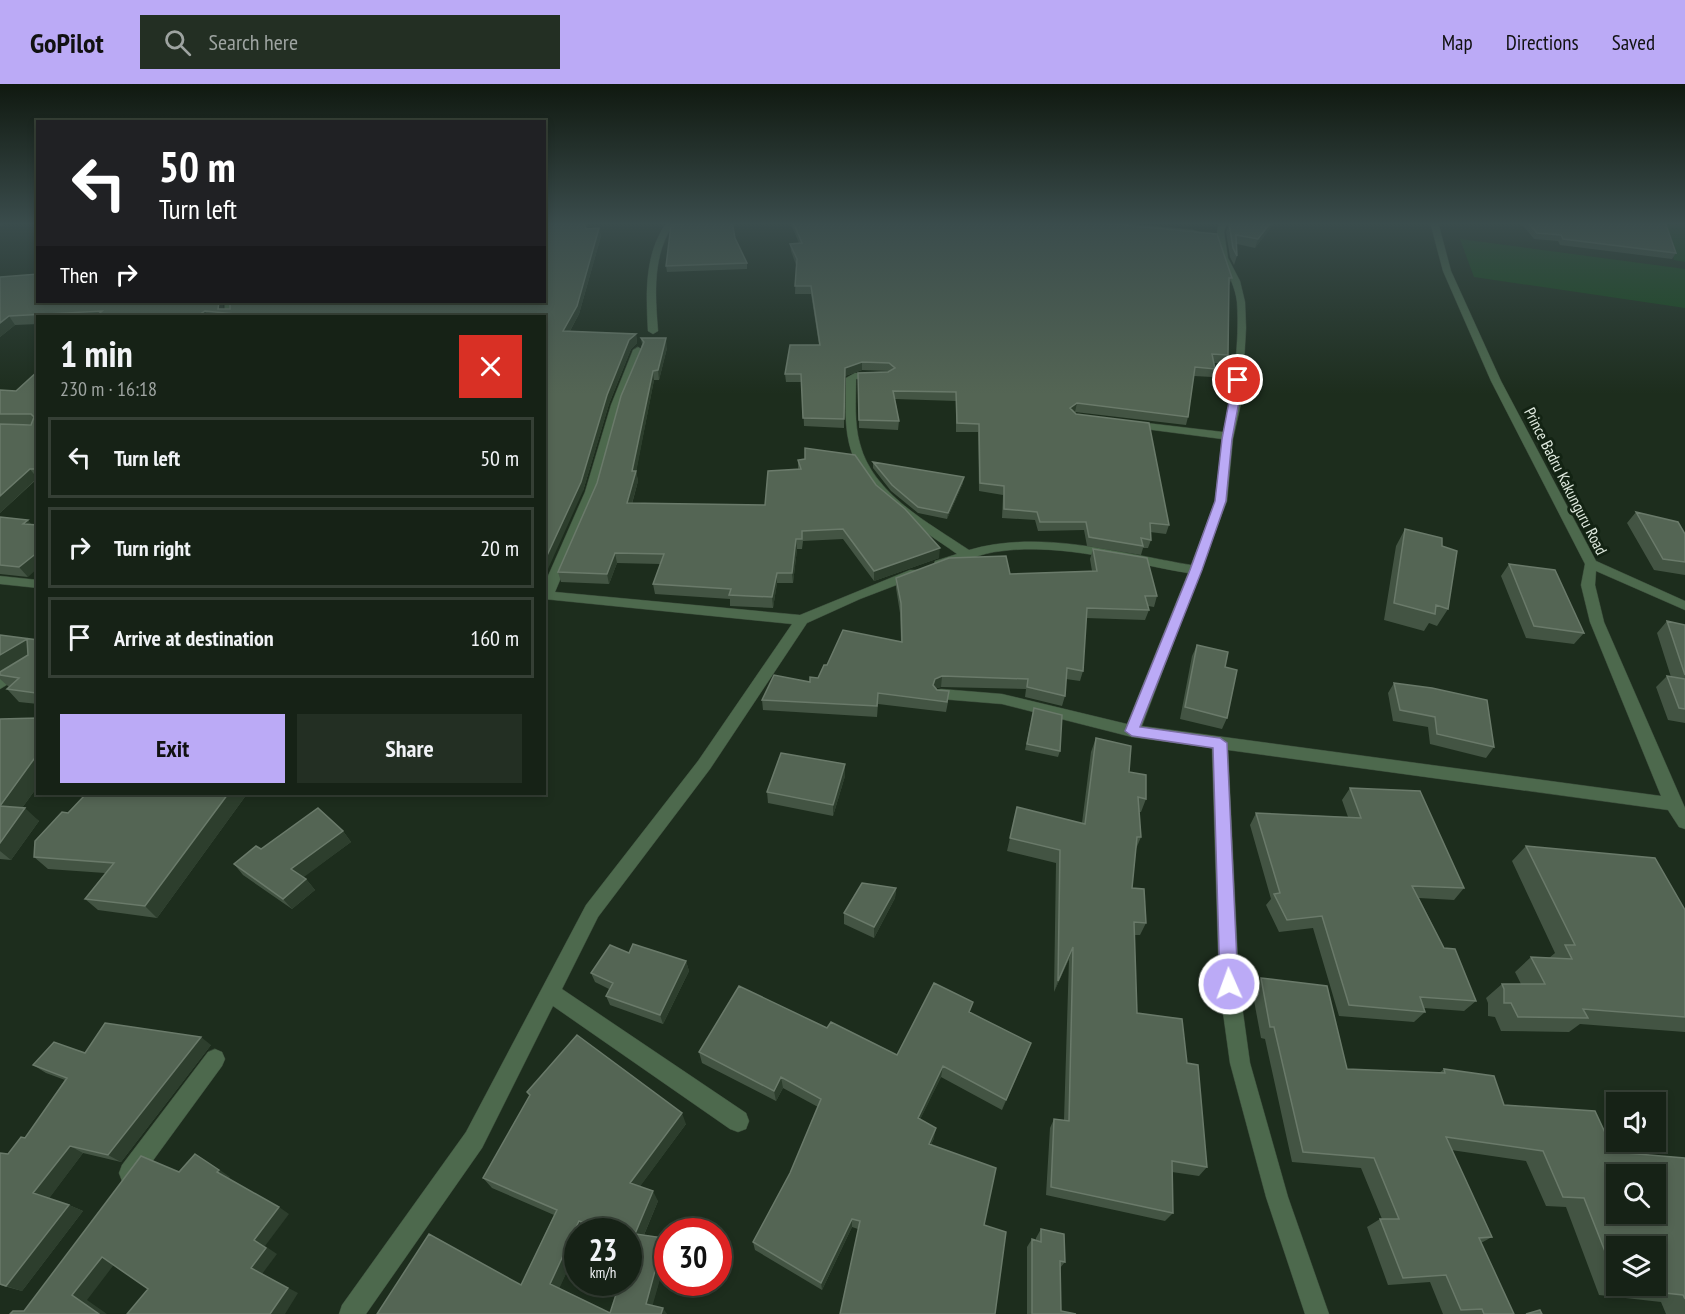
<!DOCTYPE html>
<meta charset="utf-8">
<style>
:root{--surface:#162216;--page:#232f23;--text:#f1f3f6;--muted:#9ea4a1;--line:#353f35;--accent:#bbaaf6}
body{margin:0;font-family:"PT Sans Narrow",sans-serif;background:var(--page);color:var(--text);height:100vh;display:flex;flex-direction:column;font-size:22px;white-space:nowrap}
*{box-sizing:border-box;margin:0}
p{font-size:20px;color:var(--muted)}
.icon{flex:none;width:33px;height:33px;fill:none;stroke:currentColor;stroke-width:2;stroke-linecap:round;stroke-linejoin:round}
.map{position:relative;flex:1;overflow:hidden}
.sheet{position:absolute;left:36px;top:231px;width:510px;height:480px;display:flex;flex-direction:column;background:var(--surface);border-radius:0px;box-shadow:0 3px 9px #0003,0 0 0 2px var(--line)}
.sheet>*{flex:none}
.banner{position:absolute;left:36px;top:36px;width:510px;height:183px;border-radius:0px;box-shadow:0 3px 9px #0003,0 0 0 2px var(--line);background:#202124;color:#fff;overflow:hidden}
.controls{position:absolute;left:1606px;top:1008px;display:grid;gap:12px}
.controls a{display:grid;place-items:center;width:60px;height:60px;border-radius:0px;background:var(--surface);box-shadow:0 3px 9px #0003,0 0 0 2px var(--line);font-size:30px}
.speed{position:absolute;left:564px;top:1134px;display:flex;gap:12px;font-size:30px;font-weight:700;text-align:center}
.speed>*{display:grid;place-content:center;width:78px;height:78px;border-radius:50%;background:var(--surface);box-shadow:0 3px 9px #0003,0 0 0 2px var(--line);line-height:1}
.speed small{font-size:15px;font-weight:400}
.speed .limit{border:9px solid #d22;background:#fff;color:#111}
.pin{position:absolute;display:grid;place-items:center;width:51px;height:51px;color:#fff;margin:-26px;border:3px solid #fff;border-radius:50%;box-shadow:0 2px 6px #0007}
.me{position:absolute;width:66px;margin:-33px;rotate:358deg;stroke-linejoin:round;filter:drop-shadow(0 0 4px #0008)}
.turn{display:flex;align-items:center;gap:21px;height:126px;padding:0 24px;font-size:27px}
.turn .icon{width:78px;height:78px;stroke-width:2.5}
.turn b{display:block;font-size:42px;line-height:51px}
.then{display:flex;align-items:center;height:57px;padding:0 24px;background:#0003;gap:12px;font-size:22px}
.round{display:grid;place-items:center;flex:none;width:63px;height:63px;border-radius:0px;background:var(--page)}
.overview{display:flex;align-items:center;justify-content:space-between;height:102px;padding:0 24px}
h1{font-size:36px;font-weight:700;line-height:45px}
.primary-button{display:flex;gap:12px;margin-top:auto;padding:12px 24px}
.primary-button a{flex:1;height:69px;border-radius:0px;background:var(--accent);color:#111;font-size:24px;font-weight:700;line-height:69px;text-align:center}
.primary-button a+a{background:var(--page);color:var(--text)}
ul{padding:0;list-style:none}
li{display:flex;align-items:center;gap:18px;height:81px;margin:0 12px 9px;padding:0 12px;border:3px solid var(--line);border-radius:0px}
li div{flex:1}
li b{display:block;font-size:22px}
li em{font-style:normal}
header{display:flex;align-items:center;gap:36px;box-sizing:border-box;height:84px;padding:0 30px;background:var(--accent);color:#111}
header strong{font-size:28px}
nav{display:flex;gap:33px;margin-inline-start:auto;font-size:21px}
.search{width:420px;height:54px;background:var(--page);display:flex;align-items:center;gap:15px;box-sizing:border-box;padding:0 21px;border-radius:0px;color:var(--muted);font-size:22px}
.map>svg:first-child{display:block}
</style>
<header>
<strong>GoPilot</strong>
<div class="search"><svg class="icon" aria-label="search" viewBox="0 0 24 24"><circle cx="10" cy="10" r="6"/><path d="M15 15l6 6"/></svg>Search here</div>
<nav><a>Map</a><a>Directions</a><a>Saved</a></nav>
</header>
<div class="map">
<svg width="1685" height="1230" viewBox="0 0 1685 1230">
<rect width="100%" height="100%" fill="#1d2d1d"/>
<path fill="#154919" d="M1663 138H1685V178L1674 176Z
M1460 155 1685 185V224L1474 193Z"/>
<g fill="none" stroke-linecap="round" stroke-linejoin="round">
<defs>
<path id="minor" d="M0 138H7L0 142Z
M667 138H675C652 170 655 209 658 247L653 250 648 247C646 209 644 170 667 138Z
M1219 138H1227L1224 148 1228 174 1240 197 1245 218 1246 244 1242 315 1233 355 1227 417 1142 642 1661 712 1590 538 1581 501 1585 480 1491 297 1443 187 1430 138H1438L1451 187 1501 297 1596 477 1685 517V526L1596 487 1595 501 1604 538 1685 724V745L1679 743 1668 726 1228 666 1239 900 1250 979 1288 1113 1329 1230H1305L1266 1113 1230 979 1219 900 1212 664 1132 653 1002 620 941 615 936 614 934 610 936 606 941 605 1002 610 1127 640 1188 489C1128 479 1063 459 1002 467 980 469 961 479 940 484L935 483 934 480 935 477 957 470C917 441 861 412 849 359 844 338 846 315 846 294L855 289H881V293L856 295C856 316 854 339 860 360 873 410 929 439 969 466 1041 445 1119 469 1191 481L1215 417 1222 355 1130 343 1125 340 1130 337 1223 348C1233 312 1240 256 1237 218 1234 190 1210 168 1219 138Z
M1120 139 1194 146 1198 148 1194 150 1117 143 1116 141Z
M225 218H233V232H224Z
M638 263 643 266 621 321 597 408 555 508 800 531 910 486H920L922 489 920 492 860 515 807 539 710 685 598 833 562 905 746 1029 749 1037 746 1045 738 1048 730 1045 553 922 482 1064 366 1230H339L342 1221 466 1048 586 821 698 677 792 540 544 515V501L585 408 611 321 633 266Z
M0 492 38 496V504L0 500Z
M38 570V582L0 605V593Z
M215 965 222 968 225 975 222 982 138 1097 130 1100 122 1097 119 1089 122 1081 208 968Z"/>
</defs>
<use href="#minor" stroke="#384838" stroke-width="1"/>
<use href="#minor" fill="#4d694d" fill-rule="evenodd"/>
</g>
<path fill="#435443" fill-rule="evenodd" d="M790 138H1104V139L1232 194 1229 201 1228 271 1226 279H1214L1215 285 1212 293 1194 292 1188 333 1186 341 1075 328 1169 441 1166 450 1150 448 1151 456 1148 464H1143L1141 471 1087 462 1084 446 1038 447 1035 436 1002 434 1003 411 979 407 978 348H956V317L895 315 899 337 898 346 859 344 858 289 889 287 862 286 845 292 844 344 804 342 802 298H786L785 290 819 261 811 210H795L796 181 791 167 790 160 799 159Z
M1230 138H1275L1255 164 1237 160V172L1234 181 1230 173 1226 148Z
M1520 138H1665L1676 169 1672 175 1560 161 1558 157 1534 155Z
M599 144 601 152 579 230 570 247 636 250 637 259 631 265 609 320 583 407 544 232H38V240L15 241 0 253V193L223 225H230L586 145Z
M735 154 747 179V185L667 188 666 182Z
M641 254 667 264 659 296H654L636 387 638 397 632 420 765 421 798 385V376L876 401 939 474 874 497 843 455 803 457 802 465H797L793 499H777L773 524 730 522V515L655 510 653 500 660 480 617 479 609 500 561 498 558 488 597 399 642 260Z
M38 287V394L0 429V340L31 341 32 340H0V306L16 307Z
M873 378 963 399 947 435 918 429 891 407 873 384Z
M1636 428 1685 450V491L1654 486 1627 439Z
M0 433 28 493 0 490Z
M1405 445 1442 462 1448 525 1437 542 1429 539 1424 547 1384 536 1396 462Z
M1093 465 1157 512 1154 523 1148 522 1149 526 1145 536 1086 534 1083 587 1080 597 1066 595 1065 612 1062 622 1025 613 1026 605 941 603 936 604 948 618 946 628 878 620 877 633 763 626 762 616 810 598 818 594 827 581 901 558 900 529 896 504V494L1092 487 1090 475Z
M1509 480 1584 549 1574 560 1526 554 1501 492Z
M1667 537 1685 541V639L1668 636 1656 603 1667 592 1671 593 1657 549Z
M0 551 38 556V620L19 618 7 605 9 603 0 595Z
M1197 561 1225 583 1227 634 1222 645 1180 635 1192 572Z
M1394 599 1494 663 1486 674 1430 660 1428 643 1393 637 1388 609Z
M1034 624 1060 667 1058 673 1025 666Z
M38 634V702L22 724 39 737 11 776 0 775V635Z
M1096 654 1129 688 1146 715 1141 728H1139L1141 753 1136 765 1132 804 1146 839 1140 851H1134L1137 929 1187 979 1207 1083 1199 1092 1172 1088 1173 1129 1165 1137 1046 1111 1050 1044 1054 1035 1064 1036 1069 875 1054 908 1056 779 1007 767 1017 723 1082 739 1091 668Z
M845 680V692L833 732 768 719 767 708Z
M1350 704 1464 804 1454 816 1419 814 1444 864 1476 917 1464 927 1424 924 1425 928 1414 938 1339 932 1313 844 1279 848 1266 821 1271 815 1250 741 1256 729 1348 733 1342 716Z
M85 710H247L157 834 98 826 85 815 105 789 48 785 34 773 68 729Z
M343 747 351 758 303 793 306 795 315 806 292 825 243 791 234 780 261 765Z
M1526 762 1685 826V948L1580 940 1569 948 1501 947 1495 933 1488 932V919L1486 914 1502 900H1521L1515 888 1531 873 1549 874 1555 869 1512 777Z
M896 804 895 814 874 854 844 840V829Z
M629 869 686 877 689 887 663 940 610 921 606 912 609 905 595 898 591 889Z
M1261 894 1347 985 1439 989 1444 985 1504 1021 1614 1068 1685 1074V1230H1666L1661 1218 1599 1211 1566 1123 1546 1122 1526 1077 1451 1066 1492 1153 1481 1159 1514 1230H1443L1430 1198 1388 1201 1367 1143 1380 1135H1382L1361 1084 1292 1078 1265 955 1261 954 1252 906ZM1617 1162 1656 1202H1617Z
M971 929 1031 959 1002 1026 941 993 920 1035 934 1054 931 1061 858 1145 852 1143 822 1206 755 1166 753 1158 790 1089 818 1023 783 1004 776 1017 702 979 699 968 827 944 897 971Z
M211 961 121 1078 83 1069 49 1114 69 1121 83 1127 22 1207 0 1201V1069L8 1070 25 1054 65 996 46 989 33 981 85 969Z
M527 1008 686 1040 640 1102 658 1117 644 1151 664 1154 668 1161V1167L652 1221 667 1230H377L521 1201 554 1131 492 1104 483 1094 530 1012ZM586 1146 590 1148H628V1162L631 1163 610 1229 559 1204 578 1164V1148Z
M1041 1145 1065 1178 1060 1184 1061 1227 1076 1230H1027V1163L1032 1155 1036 1156V1154Z"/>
<path fill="#2d3e2d" d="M1271 138H1275L1255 164 1258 155Z
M599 144 601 152 579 230 565 256 563 247Z
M219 218H223V229L218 225Z
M205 227 207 232H197Z
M9 232 15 241 0 253V239Z
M636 250 637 259 631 265 609 320 583 407 544 494V478L607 311 629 256Z
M666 254 667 264 659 296 658 286Z
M862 278V286L845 292 844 344 845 284Z
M653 287 654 296 636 389V387L638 397 629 430 627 419 632 387Z
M1077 319 1075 328 1068 332 1070 324Z
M30 385 37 394 0 429V412Z
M964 393 963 399 947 435 948 429Z
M28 436 36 446 23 440Z
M796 455 797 465 793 499 792 489Z
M940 464 939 474 874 497V487Z
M38 468V484L28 493 19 483Z
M615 469 617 479 609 500 607 490Z
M777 489V499L773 524 772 513Z
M27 555 38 567 0 590V571Z
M942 592 941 603 934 605 933 601 935 595Z
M34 675 38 678V702L14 735 0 723Z
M845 680V692L833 732V721Z
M228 710H247L157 834 145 822Z
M25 724 39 737 11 776 0 767V759Z
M343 747 351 758 300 796 291 785Z
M306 795 315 806 292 825 283 815Z
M896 804 895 814 874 854V843Z
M1073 863 1069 875 1054 908 1058 897Z
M686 877 689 887 663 940 660 931Z
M201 953 211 961 121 1078 108 1071Z
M1031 959 1027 970 1002 1026 1006 1016Z
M943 982 941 993 916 1044 918 1034Z
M781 993 783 1004 776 1017 774 1007Z
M682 1029 686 1040 636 1108 630 1099Z
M936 1044 934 1054 927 1069 929 1060Z
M70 1062 83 1069 48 1116 33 1109Z
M195 1070 207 1077 230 1093 228 1095 217 1088Z
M653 1107 658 1117 638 1165 632 1157Z
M69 1121 83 1127 22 1207 6 1202Z
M279 1123 289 1130 265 1162 277 1170 262 1190 298 1209 285 1230H270L251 1184 254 1156Z
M852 1135V1143L822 1206 821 1199Z
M579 1137 586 1146 585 1148H578V1164L558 1207 550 1200Z
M664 1154 668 1161V1167L651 1227 646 1220Z
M102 1173 116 1178 87 1216 107 1230H99L72 1211Z
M663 1224 667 1230H661Z"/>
<path fill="#546554" stroke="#6a7a6a" stroke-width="1.5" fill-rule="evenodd" d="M544 138H584L586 145 599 144 577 222 563 247 636 250 629 256 607 311 581 398 544 478V232H256L205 227 197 232H96L102 227 9 232 0 239V193L38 190V218H219L218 225H230V218H544Z
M708 138H732L735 154 747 179 666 182 671 141Z
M793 138H1104L1102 139 1217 150 1232 194H1229L1228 271 1212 270 1215 285 1195 283 1188 333 1077 319 1070 324 1076 330 1149 339 1169 441 1150 439 1151 456 1141 454 1143 462 1089 453 1086 438H1040L1037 428 1004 425V402L980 399 979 340 957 339 956 308 893 307 899 337 859 336 858 289 888 288 895 284 889 279 862 278 845 284 844 335 803 334 801 290H785L790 261H820L811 202H795L797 175 790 160 802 159Z
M1230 138H1271L1258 155 1236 151 1237 172 1233 164 1229 139Z
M1527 138H1665L1676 169 1563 155 1561 151 1537 149Z
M641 254H666L658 286 653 287 632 387H636L627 419 765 421 768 387 801 385 798 376 805 375V364L855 371 876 401 905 425 940 464 874 487 843 445 802 447V455H796L792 489H777L772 513 729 511 731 505 653 500 664 470 615 469 607 490 558 488 597 399 621 312 644 258Z
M38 287V385H30L0 412V340L31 341 34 333 31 330H0V306L16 307Z
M873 378 964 393 948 429 918 423 892 401Z
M1636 428 1678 438 1685 450V478L1663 475Z
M0 433 28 436 23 440 38 441V451L36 453H38V468L19 483 0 481Z
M1405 445 1442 454V462L1457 467 1448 525 1436 521 1435 530 1394 519Z
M1093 465 1147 474 1157 512H1145L1149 526 1087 524 1083 587 1067 584 1065 612 1027 603 1028 595 942 592 935 595 933 601 937 606 949 607 947 618 878 609 877 622 762 616 774 591 810 598V593L818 594 824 581H827L843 546 902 558 901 519 896 494 949 474 1006 472 1010 490 1097 487Z
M1509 480 1555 486 1584 549 1534 542Z
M1667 537 1685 541V591Z
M0 551 38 556V608L36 609 7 605 19 594 0 591V588L28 571 27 555 0 571Z
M1197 561 1228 568 1225 583 1237 586 1227 634 1185 623Z
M1667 592 1685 595V625L1679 624Z
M1394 599 1432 604 1487 616 1494 663 1437 650 1435 633 1400 626Z
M1034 624 1062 631 1060 667 1027 660Z
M38 634V675H34L0 722V635Z
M1096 654 1131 662 1129 688 1146 691V715L1138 713 1141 753H1137L1132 804 1144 805 1146 839 1134 838 1137 929 1182 935 1187 979 1198 981 1207 1083 1172 1077 1173 1129 1051 1103 1054 1035 1069 1037 1073 863 1058 897 1060 766 1010 754 1017 723 1085 740Z
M781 669 845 680 833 721 767 708Z
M1350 704 1420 707 1464 804 1412 802 1444 864 1455 865 1476 917 1420 913 1425 928 1349 921 1322 832 1287 836 1274 810 1280 809 1256 729 1361 734Z
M86 710H228L145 822 85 815 114 779 34 773 35 757 62 728 68 729Z
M0 722 25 724 0 759Z
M318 724 343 747 291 785 306 795 283 815 234 780 256 762 261 765Z
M1526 762 1655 774 1685 826V933L1583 925 1588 934 1518 933 1511 919H1504V905L1502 900H1545L1531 873 1572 875 1565 861H1575Z
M862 799 896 804 874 843 844 829Z
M633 860 686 877 660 931 606 912 613 899 591 889 610 861 629 869Z
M1261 894 1327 902 1347 985 1445 989 1444 985 1494 992 1504 1021 1595 1027 1614 1068 1685 1074V1215L1683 1211 1619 1204 1618 1202H1656V1162H1617V1198L1584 1114 1563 1113 1543 1067 1446 1053 1492 1153 1479 1154 1514 1230H1484L1482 1225 1461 1226 1446 1191 1403 1194 1380 1135H1399L1374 1074 1303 1068 1274 943H1270ZM1617 1090H1656V1130H1617Z
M934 899 973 918 969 928 1031 959 1006 1016 943 982 918 1034 936 1044 929 1060 996 1084 984 1141 1006 1148 995 1230H840L860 1137 852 1135 821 1199 753 1158 790 1089 821 1015 781 993 774 1007 699 968 739 902 827 944 831 938 897 971Z
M105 939 201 953 108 1071 70 1062 33 1109 69 1121 6 1202 0 1200V1069L8 1070 21 1053 25 1054 67 994 33 981 54 958 85 969Z
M577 951 682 1029 630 1099 653 1107 632 1157 628 1155V1148H607L579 1137 550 1200 610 1229 620 1198H628V1168L636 1150 664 1154 646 1220 663 1224 661 1230H377L429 1150 521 1201 557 1126 483 1094 530 1011 527 1008Z
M195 1070 219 1086 217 1088 279 1123 254 1156 266 1164 251 1184 288 1204 270 1230H127L148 1205 102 1173 72 1211 99 1230H10L13 1227H24L141 1072 179 1088Z
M1041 1145 1064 1150 1065 1178 1060 1177 1061 1227 1076 1230H1032V1155L1041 1158Z
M1540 1226 1542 1230H1526Z"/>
<linearGradient id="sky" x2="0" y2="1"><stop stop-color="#101910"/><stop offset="0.45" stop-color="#3a4c4c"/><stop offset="1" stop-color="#3a4c4c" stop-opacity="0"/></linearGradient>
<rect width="1685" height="310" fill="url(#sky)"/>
<path fill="#bbaaf6" stroke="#7a6ea0" stroke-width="1.5" d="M1238 293 1243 296 1232 355 1226 417 1202 486 1140 643 1220 654 1227 659 1238 900 1235 906 1229 909 1223 906 1220 900 1213 664 1132 652 1125 647 1190 486 1215 417 1222 355 1233 296Z"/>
<g text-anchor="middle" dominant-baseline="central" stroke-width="6" stroke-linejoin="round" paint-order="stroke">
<g font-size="16" fill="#e1ebe0" stroke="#132313">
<text transform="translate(1566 397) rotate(63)">Prince Badru Kakunguru Road</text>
</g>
</g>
</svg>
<div class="controls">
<a><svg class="icon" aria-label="sound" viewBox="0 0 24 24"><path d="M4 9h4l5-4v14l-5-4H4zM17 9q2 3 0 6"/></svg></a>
<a><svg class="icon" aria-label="search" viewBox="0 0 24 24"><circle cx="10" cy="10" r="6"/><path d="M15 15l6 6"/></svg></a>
<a><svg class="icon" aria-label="layers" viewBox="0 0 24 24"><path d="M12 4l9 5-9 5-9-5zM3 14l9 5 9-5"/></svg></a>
</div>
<div class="speed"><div>23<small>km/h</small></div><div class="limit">30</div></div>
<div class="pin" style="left:1238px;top:296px;background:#d93025"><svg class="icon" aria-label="arrive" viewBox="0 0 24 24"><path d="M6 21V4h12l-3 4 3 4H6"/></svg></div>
<svg class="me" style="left:1229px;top:900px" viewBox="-20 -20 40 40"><circle r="17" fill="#bbaaf6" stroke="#fff" stroke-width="3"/><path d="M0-11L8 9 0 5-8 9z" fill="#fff"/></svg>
<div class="banner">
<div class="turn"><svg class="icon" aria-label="left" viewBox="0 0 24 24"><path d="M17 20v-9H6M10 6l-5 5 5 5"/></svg><div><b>50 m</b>Turn left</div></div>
<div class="then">Then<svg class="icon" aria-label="right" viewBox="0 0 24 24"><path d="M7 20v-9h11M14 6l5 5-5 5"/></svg></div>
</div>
<section class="sheet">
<div class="overview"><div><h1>1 min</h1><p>230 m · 16:18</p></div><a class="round" style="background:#d93025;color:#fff"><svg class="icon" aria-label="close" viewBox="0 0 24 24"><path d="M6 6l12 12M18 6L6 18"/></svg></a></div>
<ul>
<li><svg class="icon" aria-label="left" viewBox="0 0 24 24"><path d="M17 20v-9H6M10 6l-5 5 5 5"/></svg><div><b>Turn left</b></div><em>50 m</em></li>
<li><svg class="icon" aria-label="right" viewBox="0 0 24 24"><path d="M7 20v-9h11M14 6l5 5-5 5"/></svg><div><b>Turn right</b></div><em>20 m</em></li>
<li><svg class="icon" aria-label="arrive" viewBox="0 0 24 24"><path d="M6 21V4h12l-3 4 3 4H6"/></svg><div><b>Arrive at destination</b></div><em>160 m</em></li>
</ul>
<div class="primary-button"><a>Exit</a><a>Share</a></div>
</section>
</div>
